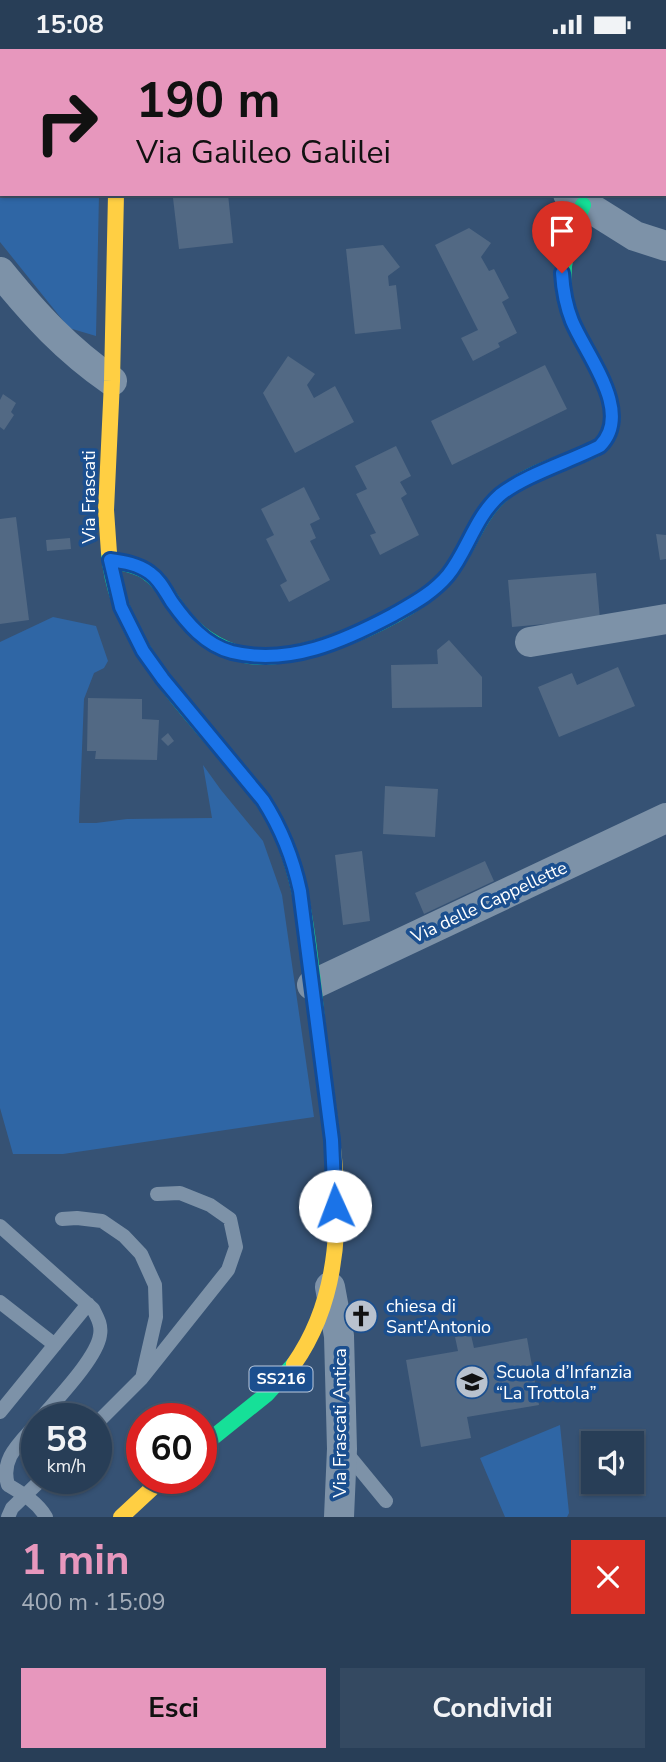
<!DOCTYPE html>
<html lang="it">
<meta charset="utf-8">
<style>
:root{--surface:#283e57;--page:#344961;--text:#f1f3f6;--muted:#a5aeba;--line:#44576d;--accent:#e797bd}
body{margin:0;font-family:"Nunito Sans",sans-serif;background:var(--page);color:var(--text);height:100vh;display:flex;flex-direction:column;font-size:26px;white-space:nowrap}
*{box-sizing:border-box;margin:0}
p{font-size:23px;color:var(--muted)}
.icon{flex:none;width:38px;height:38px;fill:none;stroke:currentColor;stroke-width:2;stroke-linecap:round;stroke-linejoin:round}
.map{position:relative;height:1468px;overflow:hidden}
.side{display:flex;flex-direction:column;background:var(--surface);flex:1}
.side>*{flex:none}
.hud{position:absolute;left:0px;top:0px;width:667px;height:147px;box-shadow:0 2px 5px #0004,0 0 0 2px var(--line);background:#e797bd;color:#111;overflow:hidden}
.buttons{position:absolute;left:581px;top:1382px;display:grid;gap:14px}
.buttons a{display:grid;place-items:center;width:63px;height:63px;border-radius:0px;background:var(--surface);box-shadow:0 2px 5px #0004,0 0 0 2px var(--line);font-size:35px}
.speed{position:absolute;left:21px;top:1354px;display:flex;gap:14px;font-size:35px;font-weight:700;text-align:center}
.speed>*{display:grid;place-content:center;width:91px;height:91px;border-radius:50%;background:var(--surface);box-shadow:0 2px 5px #0004,0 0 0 2px var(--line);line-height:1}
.speed small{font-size:18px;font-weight:400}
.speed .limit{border:10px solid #d22;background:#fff;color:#111}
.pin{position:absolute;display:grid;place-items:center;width:60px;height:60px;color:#fff;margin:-72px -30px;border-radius:50% 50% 50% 0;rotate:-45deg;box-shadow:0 0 7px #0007}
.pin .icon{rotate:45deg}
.me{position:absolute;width:77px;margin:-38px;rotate:358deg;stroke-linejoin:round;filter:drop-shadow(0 0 5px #0008)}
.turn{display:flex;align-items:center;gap:24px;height:147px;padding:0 21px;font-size:32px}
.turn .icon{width:91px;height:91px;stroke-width:2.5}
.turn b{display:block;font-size:49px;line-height:60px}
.round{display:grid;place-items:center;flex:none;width:74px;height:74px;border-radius:0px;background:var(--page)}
.summary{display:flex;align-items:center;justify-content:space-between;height:119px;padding:0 21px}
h1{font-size:42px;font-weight:700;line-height:52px;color:var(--accent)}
.action{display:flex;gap:14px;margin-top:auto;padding:14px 21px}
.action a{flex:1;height:80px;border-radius:0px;background:var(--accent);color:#111;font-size:28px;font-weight:700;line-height:80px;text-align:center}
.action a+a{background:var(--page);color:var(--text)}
.status{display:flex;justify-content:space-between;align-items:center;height:49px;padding:0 35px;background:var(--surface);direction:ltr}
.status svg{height:19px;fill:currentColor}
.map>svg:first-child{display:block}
</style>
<div class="status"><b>15:08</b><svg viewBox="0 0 49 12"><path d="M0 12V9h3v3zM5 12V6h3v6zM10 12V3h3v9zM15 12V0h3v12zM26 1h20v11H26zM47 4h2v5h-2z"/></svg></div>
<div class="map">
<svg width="666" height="1468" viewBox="0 0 666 1468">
<rect width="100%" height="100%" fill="#365274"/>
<path fill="#2f66a5" d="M0 0H103L2 2V145H99L96 287 69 279 0 193Z
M53 568 96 577 108 612 104 619 94 624 84 650 79 774H96L127 770 212 769 203 716 221 741 263 792 282 846 314 1068 63 1105H13L0 1059V593Z
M560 1376 569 1464 567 1468H505L480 1409Z"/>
<path fill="#526984" d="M209 145H228L233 194 179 200 173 149Z
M469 179 491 194 481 208 489 222 494 220 509 249 502 253 517 284 498 294 500 298 473 312 461 289 478 281 435 196Z
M383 196 400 218 388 227 389 237 396 236 401 280 355 285 346 200Z
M288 307 315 325 307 336 314 349 335 337 354 373 295 404 263 344Z
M545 316 567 360 452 416 431 372Z
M3 345 16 354 11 363 14 366 4 381 0 378V351Z
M396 397 411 427 400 433 407 445 401 449 419 486 380 506 370 486 376 484 356 445 367 440 355 417Z
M304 438 320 470 310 475 316 489 310 492 330 531 289 553 280 536 287 532 266 490 274 486 261 460Z
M16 468 29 571 0 575V470Z
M656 485 666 486V510L660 511Z
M70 489 71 500 47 502 46 491Z
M596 524 600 570 512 578 508 531Z
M449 591 482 628V658L392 659 391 616 438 615 437 601Z
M618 618 635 657 559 688 538 638 572 624 577 636Z
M88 649 142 650V670L159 671 157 711 95 710 96 702H87Z
M168 684 174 692 168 697 161 690Z
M385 737 438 740 435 788 383 785Z
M362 802 370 872 343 876 335 806Z
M485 812 494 832 424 865 415 844Z
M369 1257 372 1274 353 1278 350 1260Z
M471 1286 474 1299 527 1289 539 1356 467 1368 471 1389 421 1398 406 1311 458 1302 455 1288Z"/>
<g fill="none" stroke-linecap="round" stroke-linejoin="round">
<path stroke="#7d92a8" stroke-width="14" d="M62 1170 77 1169 102 1172 124 1187 141 1205 155 1236 156 1268 143 1325
M0 1177 93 1260C97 1268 102 1276 100 1286 97 1309 56 1351 40 1370
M0 1253 55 1296
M0 1363 88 1255
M37 1374C20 1394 0 1409 8 1436 23 1445 37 1453 46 1468
M96 1375 142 1329 228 1221 236 1198 230 1170 210 1156 180 1144 157 1145
M345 1402 386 1452
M8 1468 12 1459 42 1430"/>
<path stroke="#7d92a8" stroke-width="30" d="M449 0V2
M568 145 635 187 666 197
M0 223C35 266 66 300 112 332
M530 593 666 570
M312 936 666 769
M330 1238 339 1287 342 1400 339 1468"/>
<path stroke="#16e098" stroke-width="16" d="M118 0V2
M109 504C116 589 181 652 233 715 248 732 263 749 274 770 308 832 311 926 320 997
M110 511C122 514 135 516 145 522 161 532 169 548 180 563 196 585 217 599 244 606 297 618 414 567 447 527 468 502 476 469 500 447 526 423 564 415 595 400 639 372 586 306 573 275 569 265 566 255 564 244 560 213 571 184 583 156
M201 1398 267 1345 294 1315"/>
<path stroke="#ffcf43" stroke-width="16" d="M109 504 106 461 112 332 116 145
M294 1315C360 1221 333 1103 320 997
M121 1468 162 1430"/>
</g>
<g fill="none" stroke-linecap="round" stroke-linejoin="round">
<defs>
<path id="route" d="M335 1157 332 1091 300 842C293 809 281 779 263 751L163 630 143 602 121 558 110 511C124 513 138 515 150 524 160 531 165 542 172 553 187 574 205 596 232 603 289 617 344 592 393 566 414 554 433 544 448 526 468 501 475 468 500 446 525 426 571 412 600 397 634 363 586 306 572 272 566 257 563 241 562 224"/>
</defs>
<use href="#route" stroke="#114b97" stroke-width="18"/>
<use href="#route" stroke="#1a73e8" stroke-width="12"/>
</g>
<defs>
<symbol id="church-disc" viewBox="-11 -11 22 22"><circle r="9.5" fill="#b9c2ce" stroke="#1b4f8f"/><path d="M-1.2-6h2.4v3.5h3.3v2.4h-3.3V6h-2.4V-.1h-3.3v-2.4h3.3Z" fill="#111"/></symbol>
<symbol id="school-disc" viewBox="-11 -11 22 22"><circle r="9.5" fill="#b9c2ce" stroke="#1b4f8f"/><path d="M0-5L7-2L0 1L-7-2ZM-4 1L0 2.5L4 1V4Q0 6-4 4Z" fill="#111"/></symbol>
</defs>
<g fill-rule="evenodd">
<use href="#church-disc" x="342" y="1248" width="38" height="38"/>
<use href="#school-disc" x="453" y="1314" width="38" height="38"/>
</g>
<g text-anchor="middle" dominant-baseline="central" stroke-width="7" stroke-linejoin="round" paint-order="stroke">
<rect fill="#1b4f8f" stroke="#bbcadd" stroke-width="2" x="249.5" y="1317.5" width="63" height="25" rx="5"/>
<g font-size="16" font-weight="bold" fill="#fff">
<text x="281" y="1330">SS216</text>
</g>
<g font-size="18" fill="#fff" stroke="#1b4f8f">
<text transform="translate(89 448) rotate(-90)">Via Frascati</text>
<text transform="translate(489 853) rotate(-25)">Via delle Cappellette</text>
<text transform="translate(340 1374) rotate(-90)">Via Frascati Antica</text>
</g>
<g font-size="18" fill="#fff" stroke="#1b4f8f" text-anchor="start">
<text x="386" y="1257">chiesa di<tspan x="386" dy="21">Sant'Antonio</tspan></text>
<text x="496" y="1323">Scuola d’Infanzia<tspan x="496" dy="21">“La Trottola”</tspan></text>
</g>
</g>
</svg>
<div class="buttons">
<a><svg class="icon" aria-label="sound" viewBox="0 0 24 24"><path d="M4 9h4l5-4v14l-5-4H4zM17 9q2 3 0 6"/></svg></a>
</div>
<div class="speed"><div>58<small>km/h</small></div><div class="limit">60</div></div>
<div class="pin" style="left:562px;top:224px;background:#d93025"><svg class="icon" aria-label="arrive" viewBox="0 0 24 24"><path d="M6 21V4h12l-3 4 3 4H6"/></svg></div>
<svg class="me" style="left:335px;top:1157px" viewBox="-20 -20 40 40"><circle r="19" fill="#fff"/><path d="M0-13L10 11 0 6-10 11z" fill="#1a73e8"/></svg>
<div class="hud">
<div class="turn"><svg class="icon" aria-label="right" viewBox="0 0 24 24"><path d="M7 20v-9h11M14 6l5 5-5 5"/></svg><div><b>190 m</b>Via Galileo Galilei</div></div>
</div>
</div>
<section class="side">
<div class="summary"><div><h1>1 min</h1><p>400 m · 15:09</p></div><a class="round" style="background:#d93025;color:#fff"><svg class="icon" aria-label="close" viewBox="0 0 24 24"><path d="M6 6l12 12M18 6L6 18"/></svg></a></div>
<div class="action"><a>Esci</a><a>Condividi</a></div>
</section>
